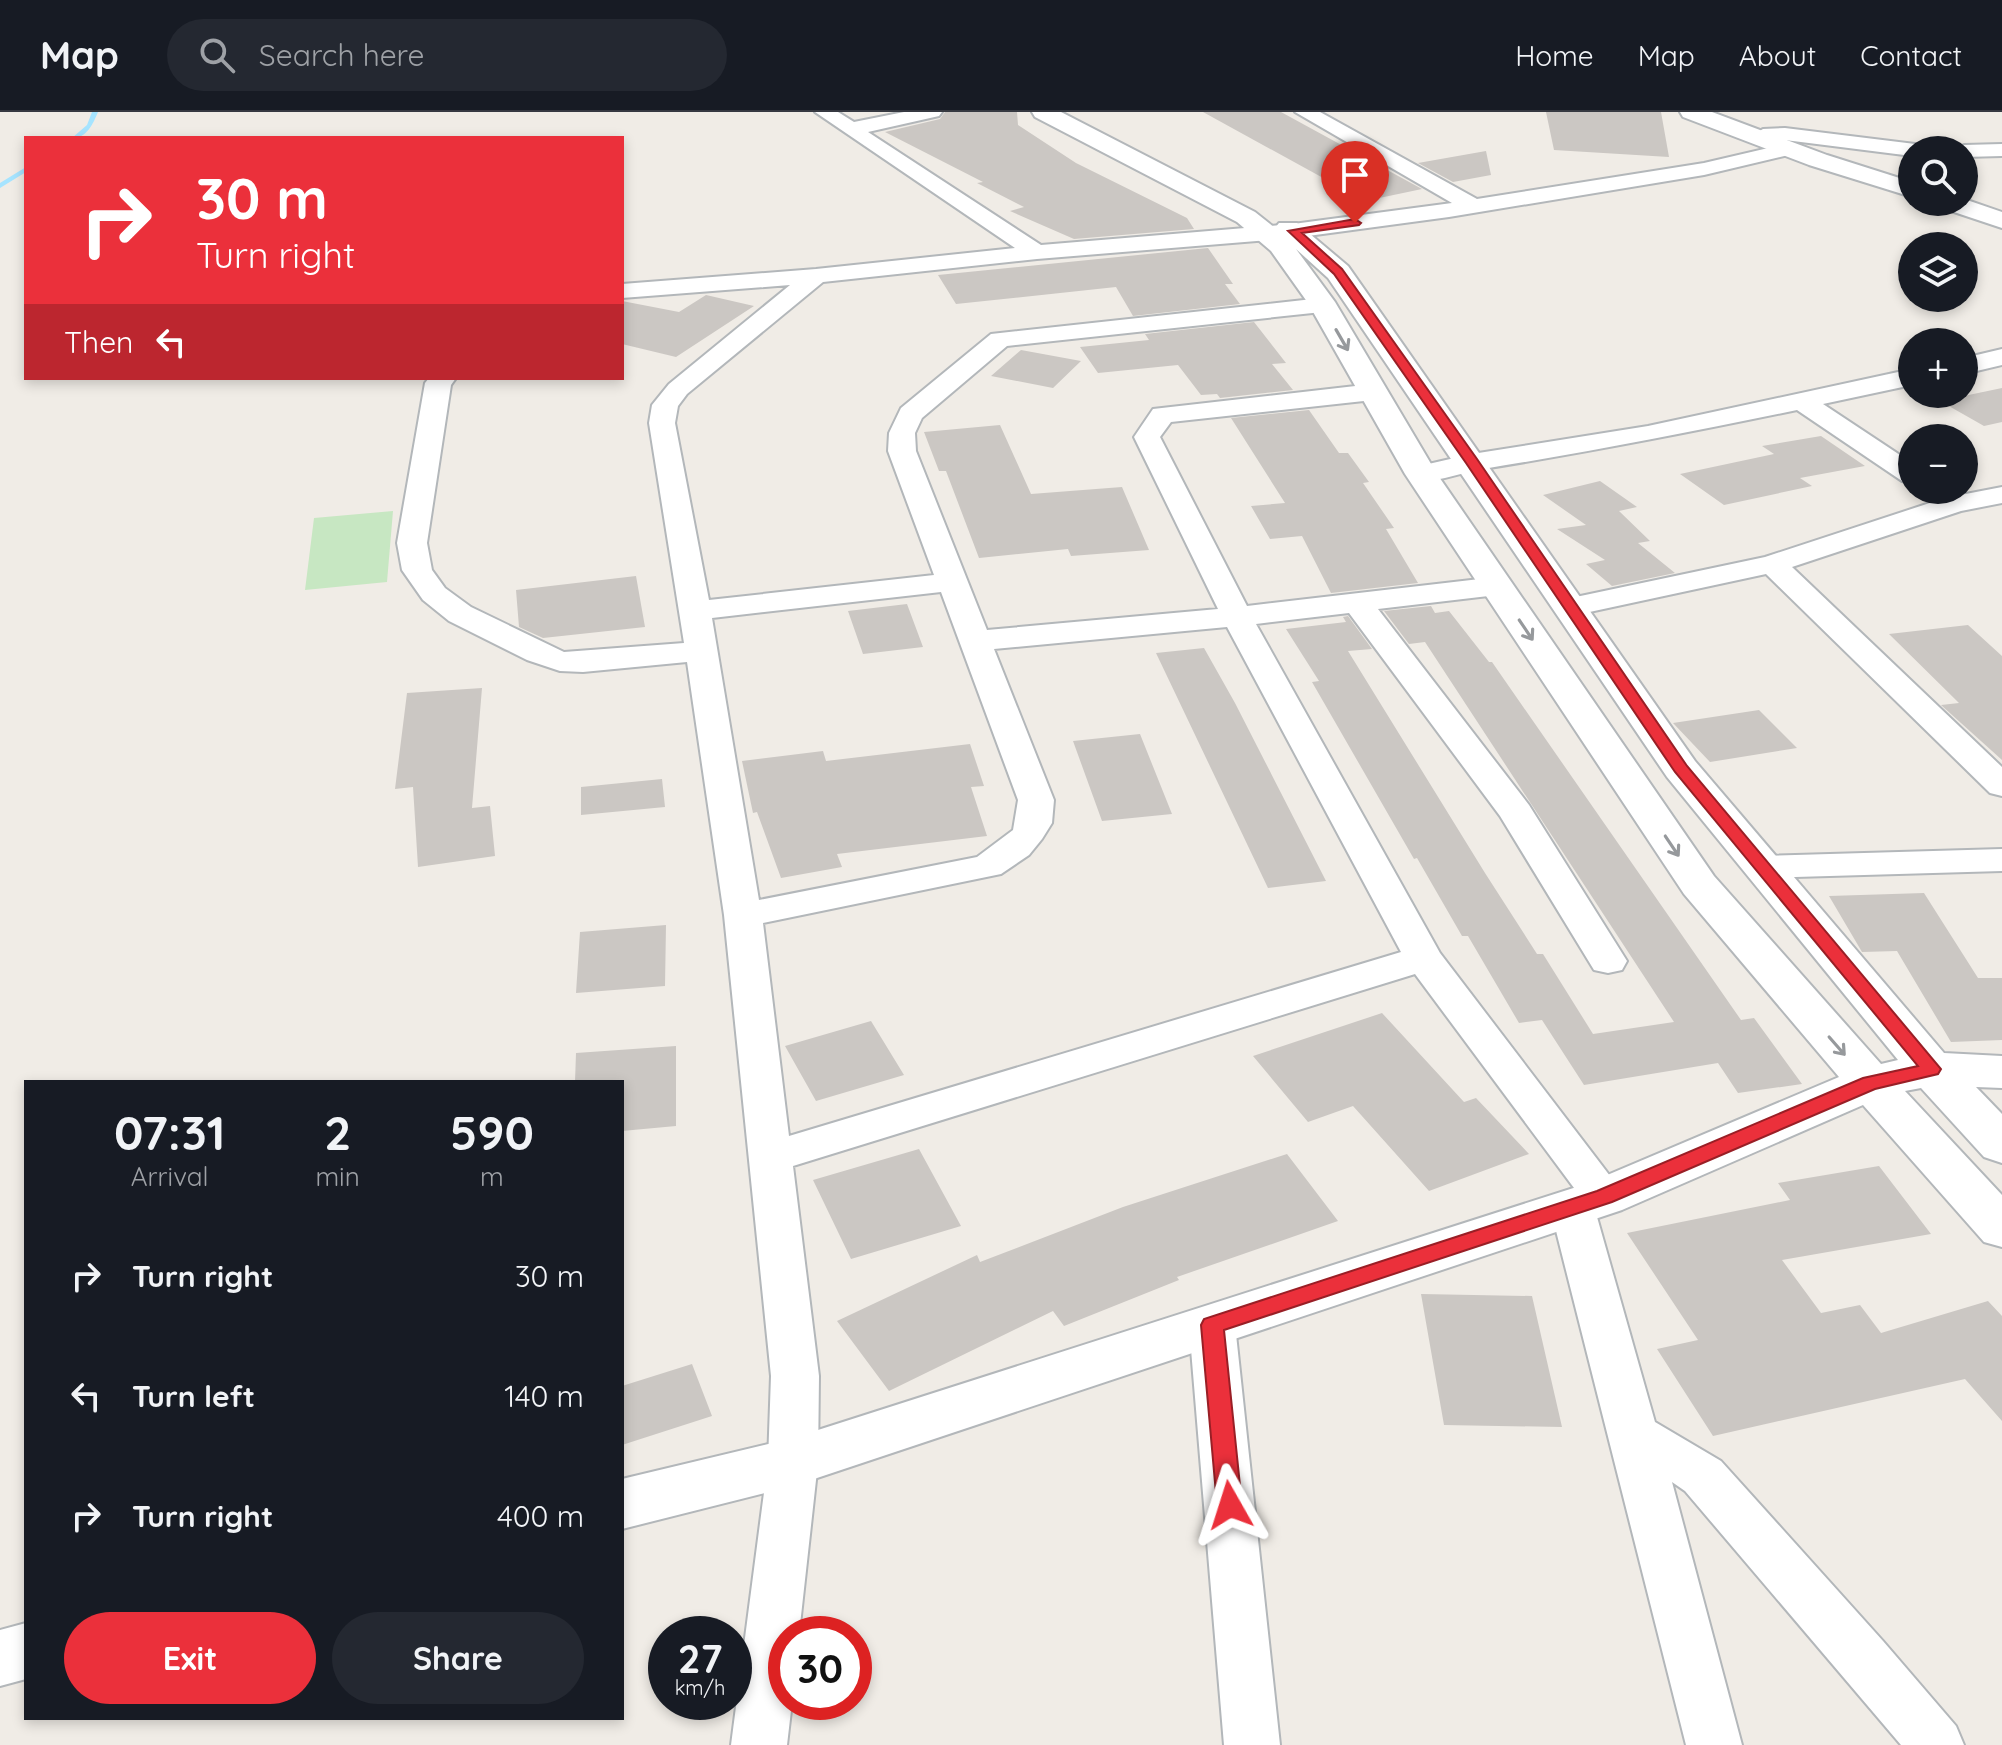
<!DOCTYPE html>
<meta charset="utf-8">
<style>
:root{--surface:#171b24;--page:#242831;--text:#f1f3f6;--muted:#9ea1a6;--line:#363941;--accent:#eb303b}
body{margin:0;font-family:Quicksand,sans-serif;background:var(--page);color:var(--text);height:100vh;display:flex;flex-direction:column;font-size:30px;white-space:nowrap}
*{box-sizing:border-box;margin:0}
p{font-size:26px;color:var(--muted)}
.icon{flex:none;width:44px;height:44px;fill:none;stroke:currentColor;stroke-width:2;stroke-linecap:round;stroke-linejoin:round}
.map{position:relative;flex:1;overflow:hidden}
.details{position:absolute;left:24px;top:968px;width:600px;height:640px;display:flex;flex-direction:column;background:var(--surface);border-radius:0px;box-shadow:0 4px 12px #0003}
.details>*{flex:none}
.banner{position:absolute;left:24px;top:24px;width:600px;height:244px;border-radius:0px;box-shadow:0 4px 12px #0003;background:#eb303b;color:#fff;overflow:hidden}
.controls{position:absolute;left:1898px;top:24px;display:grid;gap:16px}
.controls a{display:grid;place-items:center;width:80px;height:80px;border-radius:50%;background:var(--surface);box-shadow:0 4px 12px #0003;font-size:40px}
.speed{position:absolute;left:648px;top:1504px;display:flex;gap:16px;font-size:40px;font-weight:700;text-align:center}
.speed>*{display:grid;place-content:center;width:104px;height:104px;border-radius:50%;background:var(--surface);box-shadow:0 4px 12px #0003;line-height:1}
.speed small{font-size:20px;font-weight:400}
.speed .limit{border:12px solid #d22;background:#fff;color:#111}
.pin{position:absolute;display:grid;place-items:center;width:68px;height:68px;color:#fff;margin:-82px -34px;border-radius:50% 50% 50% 0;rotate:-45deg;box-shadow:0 0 8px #0007}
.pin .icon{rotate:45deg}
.me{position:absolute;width:88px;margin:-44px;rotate:354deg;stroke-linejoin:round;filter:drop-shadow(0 0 6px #0008)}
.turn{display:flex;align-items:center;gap:28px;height:168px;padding:0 40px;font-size:36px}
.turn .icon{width:104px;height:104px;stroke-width:2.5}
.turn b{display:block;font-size:56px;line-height:68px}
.then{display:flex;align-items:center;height:76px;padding:0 40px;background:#0003;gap:16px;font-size:30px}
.eta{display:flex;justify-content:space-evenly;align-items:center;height:136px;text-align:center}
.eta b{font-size:48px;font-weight:700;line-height:56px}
.action{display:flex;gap:16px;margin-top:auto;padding:16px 40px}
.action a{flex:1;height:92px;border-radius:48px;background:var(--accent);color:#fff;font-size:32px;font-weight:700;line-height:92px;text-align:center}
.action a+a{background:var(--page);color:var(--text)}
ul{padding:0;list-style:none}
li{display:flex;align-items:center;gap:24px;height:120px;padding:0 40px}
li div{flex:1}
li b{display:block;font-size:30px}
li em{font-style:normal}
header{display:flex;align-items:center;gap:48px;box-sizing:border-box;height:112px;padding:0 40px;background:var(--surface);border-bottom:2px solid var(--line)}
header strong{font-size:38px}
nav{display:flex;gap:44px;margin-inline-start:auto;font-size:28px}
.search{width:560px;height:72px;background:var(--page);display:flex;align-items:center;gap:20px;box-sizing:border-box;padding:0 28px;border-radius:44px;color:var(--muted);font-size:30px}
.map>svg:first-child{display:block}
</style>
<header>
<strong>Map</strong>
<div class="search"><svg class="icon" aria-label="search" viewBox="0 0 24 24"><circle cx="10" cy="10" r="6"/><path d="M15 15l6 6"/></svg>Search here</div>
<nav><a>Home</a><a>Map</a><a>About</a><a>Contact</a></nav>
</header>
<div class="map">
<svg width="2002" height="1633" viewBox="0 0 2002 1633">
<rect width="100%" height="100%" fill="#f0ece6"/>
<path fill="#c7e7c2" d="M393 399 387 470 305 478 314 406Z"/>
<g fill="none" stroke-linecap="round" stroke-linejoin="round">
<path fill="#a6e4ff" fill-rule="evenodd" d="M92 0H98C93 12 87 26 72 26L87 13Z
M26 55V60L0 76V71Z"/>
</g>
<path fill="#cbc7c3" d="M945 0H1017L1018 13 1076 51 1187 106 1194 117 1074 127 1010 99 1024 95 977 71 983 70 885 20 940 7Z
M1203 0H1281L1422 77 1365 89Z
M1546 0H1661L1669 45 1554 38Z
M1486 39 1491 63 1453 70 1418 51Z
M1208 136 1233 172H1225L1240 192 1133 204 1116 175 956 192 938 163Z
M706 183 754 194 676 245 622 232V189L679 200Z
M1254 210 1286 251 1272 252 1293 278 1220 286 1217 282 1201 283 1178 253 1098 261 1080 235 1149 228 1145 222Z
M1021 238 1081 249 1053 276 991 264Z
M2002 276V310L1984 314 1940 289Z
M1309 298 1339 341H1348L1369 370 1363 371 1394 416 1386 417 1418 471 1331 481 1302 424 1270 427 1251 394 1285 391 1231 306Z
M1000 313 1031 382 1122 375 1149 438 1071 444 1068 437 979 446 946 359H939L924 320Z
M1821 324 1865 354 1800 366 1812 374 1724 393 1680 362 1774 342 1762 334Z
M1600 369 1637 395 1619 399 1650 429 1638 431 1675 461 1612 474 1586 452 1605 448 1557 417 1586 413 1543 383Z
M636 464 645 515 543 526 519 515 516 478Z
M907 492 923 535 863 542 848 499Z
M1431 494 1435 501 1449 499 1489 550H1492L1741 908 1754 906 1802 972 1738 981 1718 951 1584 973 1542 908 1519 911 1468 824H1462L1417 746 1414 747 1312 570 1319 569 1286 517 1346 510 1343 505 1348 504 1372 537 1348 539 1485 761 1537 842H1543L1593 922 1674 910 1425 530 1409 532 1384 499Z
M1968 513 2002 544V648L1941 593 1959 591 1889 522Z
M1204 536 1235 591 1326 769 1268 776 1156 541Z
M482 576 472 696 490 694 495 744 418 755 413 675 395 677 407 581Z
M1759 598 1797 636 1710 650 1673 611Z
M1140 622 1172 702 1102 709 1073 629Z
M970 632 984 674 971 675 987 724 837 742 842 755 781 766 757 700 753 701 742 649 823 639 826 649Z
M662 667 665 695 581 703V675Z
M1924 781 1978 866H2002V928L1951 930 1897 839 1862 840 1829 784Z
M666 813 665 874 576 881 580 820Z
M1382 901 1464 990 1476 986 1529 1042 1429 1079 1353 994 1308 1010 1253 944Z
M871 909 904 963 816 989 785 934Z
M676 934V1014L622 1019V970H575L576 941Z
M919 1037 961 1114 851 1147 813 1068Z
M1287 1042 1338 1109 1177 1165 1179 1168 1064 1214 1053 1199 889 1279 837 1209 977 1143 980 1150 1123 1095Z
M1879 1054 1931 1122 1782 1148 1821 1201 1860 1193 1881 1221 1988 1189 2002 1204V1309L1965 1267 1713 1324 1657 1237 1698 1228 1627 1121 1790 1088 1778 1071Z
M1421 1182 1532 1184 1562 1315 1444 1313Z
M692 1252 712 1304 622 1333V1274Z"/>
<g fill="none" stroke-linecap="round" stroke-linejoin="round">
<defs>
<path id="minor" d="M815 0H838L854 10 904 0H942L939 4 868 20 1041 133 1293 112 1452 91 1295 0H1320L1477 87 1704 51 1790 31 1797 33 1800 37 1797 41 1704 63 1449 105 1293 126 1037 147 823 170 687 282 678 294 675 311 709 488 934 463 888 339 889 321 901 296 991 222 1322 186 1330 188 1334 193 1330 198 1322 200 1007 234 922 306 915 321 916 339 987 518 1218 497 1134 325 1153 297 1373 272 1382 274 1386 280 1382 286 1373 288 1171 310 1160 325 1247 494 1497 465 1508 468 1512 474 1508 480 1497 483 1378 497 1529 693 1627 849 1622 858 1608 861 1594 858 1500 704 1349 501 1256 512 1440 841 1626 1085 1620 1096 1604 1101 1595 1098 1655 1310 1721 1349 1883 1529 1956 1614 1964 1633H1901L1685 1379 1672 1370 1742 1633H1686L1550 1095 1556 1084 1577 1080 1415 862 793 1054 819 1264 818 1350 799 1522H786V1590H792L787 1633H731L768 1350 771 1264 724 803 687 550 583 560 560 559 527 548 449 509 423 488 402 458 397 431 425 271 429 266H456L451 273 427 431 432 458 445 476 471 495 564 540 684 531 649 311 652 293 669 272 790 173 622 186V172L816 157 1015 136ZM941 480 1018 688 1013 718 977 745 759 788 712 506ZM1227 515 1401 840 789 1024 763 811 1001 762 1029 743 1042 727 1052 711 1054 688 994 537Z
M1785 16 1915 32 1925 38H1912V44L1785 28 1763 29 1753 23 1763 17Z
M2002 32V44L1964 45V38H1954L1964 33Z
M2002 237V253L1964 262V246Z
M1912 257V273L1823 292 1912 351V371L1902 369 1797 298C1692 320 1588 340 1483 357 1461 360 1433 373 1411 368L1407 362 1411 356 1472 342 1648 314Z
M2002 375V391L1961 399 1792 455 2002 655V684L1990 681 1766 462 1571 504 1560 502 1556 495 1560 488 1571 486 1765 445 1945 386Z
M2002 737V759L1763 766 1750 763 1745 755 1750 747 1763 744Z
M1212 1195 1229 1200 1235 1213 1280 1633H1224L1189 1213 1195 1200Z"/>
<path id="tertiary" d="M1032 0H1061L1255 100 1275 116 1279 111H1297L1348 154 1695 649 1944 941 2002 944V976L1976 975 2002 1002V1051L1984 1045 1921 976 1905 979 2002 1083V1135L1984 1130 1863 993 1622 1098 793 1374 622 1417V1367L793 1326 1586 1072 1839 965 1684 782 1405 362 1308 191 1271 139 1237 110 1035 5ZM1296 137 1328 166 1667 665 1898 948 1881 952 1714 764 1437 362 1335 190Z
M1680 0H1712L1827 43 1912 70V85L1809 53 1683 5Z
M1964 87 2002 100V116L1939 95 1935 90H1964Z
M26 1511V1567L0 1574V1518Z"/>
</defs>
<use href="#minor" stroke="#b3b7ba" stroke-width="4"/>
<use href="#tertiary" stroke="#b3b7ba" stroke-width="4"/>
<use href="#minor" fill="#fff" fill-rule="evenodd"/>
<use href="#tertiary" fill="#fff" fill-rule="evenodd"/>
</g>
<defs><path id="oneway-shaft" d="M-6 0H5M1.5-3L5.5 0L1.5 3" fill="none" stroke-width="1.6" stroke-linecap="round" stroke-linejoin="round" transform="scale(2)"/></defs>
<g stroke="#96999c">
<use href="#oneway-shaft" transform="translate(1342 228) rotate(60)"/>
<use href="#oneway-shaft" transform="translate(1526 518) rotate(56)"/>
<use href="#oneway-shaft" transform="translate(1672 734) rotate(56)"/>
<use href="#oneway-shaft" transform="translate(1837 934) rotate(49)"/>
</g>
<path fill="#eb303b" stroke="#991f26" stroke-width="2" d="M1355 107 1361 111 1359 113 1302 121 1342 157 1477 347 1687 654 1941 957 1938 962 1875 977 1612 1090 1224 1218 1242 1393 1238 1400 1230 1403 1221 1400 1217 1393 1201 1213 1204 1207 1597 1079 1863 966 1918 954 1675 660 1466 351 1334 162 1288 119Z"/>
</svg>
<div class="controls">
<a><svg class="icon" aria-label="search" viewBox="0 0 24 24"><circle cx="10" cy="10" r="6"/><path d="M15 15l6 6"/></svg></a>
<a><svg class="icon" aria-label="layers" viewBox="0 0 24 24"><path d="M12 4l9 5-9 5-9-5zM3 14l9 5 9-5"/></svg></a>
<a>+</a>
<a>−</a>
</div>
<div class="speed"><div>27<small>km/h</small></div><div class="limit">30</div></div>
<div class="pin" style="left:1355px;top:111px;background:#d93025"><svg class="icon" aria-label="arrive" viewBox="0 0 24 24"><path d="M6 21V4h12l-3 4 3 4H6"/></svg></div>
<svg class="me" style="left:1230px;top:1393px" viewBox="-20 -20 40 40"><path d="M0-17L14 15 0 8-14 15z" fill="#eb303b" stroke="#fff" stroke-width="4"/></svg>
<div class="banner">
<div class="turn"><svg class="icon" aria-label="right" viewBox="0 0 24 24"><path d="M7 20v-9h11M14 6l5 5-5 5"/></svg><div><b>30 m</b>Turn right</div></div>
<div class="then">Then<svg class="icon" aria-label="left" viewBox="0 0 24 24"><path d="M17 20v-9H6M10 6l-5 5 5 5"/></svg></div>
</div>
<section class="details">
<div class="eta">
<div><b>07:31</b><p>Arrival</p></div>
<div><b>2</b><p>min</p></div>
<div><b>590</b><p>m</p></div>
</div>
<ul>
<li><svg class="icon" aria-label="right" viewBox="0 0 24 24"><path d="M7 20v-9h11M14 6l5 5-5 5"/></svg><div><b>Turn right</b></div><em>30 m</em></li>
<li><svg class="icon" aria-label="left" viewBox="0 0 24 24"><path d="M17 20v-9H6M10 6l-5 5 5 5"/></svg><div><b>Turn left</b></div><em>140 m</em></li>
<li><svg class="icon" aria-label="right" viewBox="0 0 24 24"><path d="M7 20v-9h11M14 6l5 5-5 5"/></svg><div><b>Turn right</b></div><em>400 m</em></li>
</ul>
<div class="action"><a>Exit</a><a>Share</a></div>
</section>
</div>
